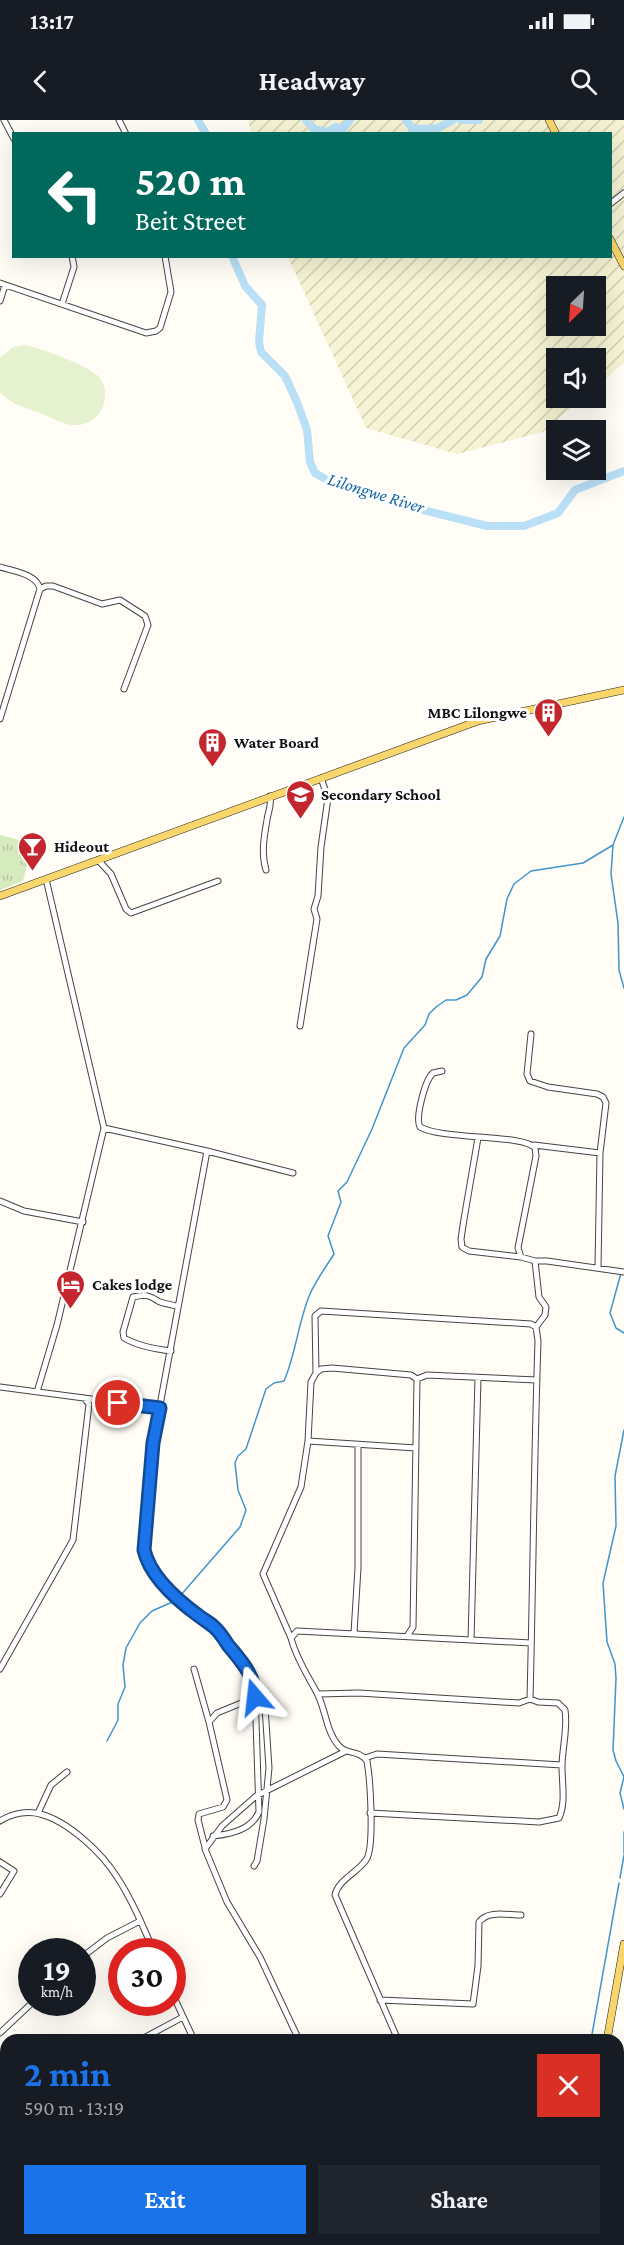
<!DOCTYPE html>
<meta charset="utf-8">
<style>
:root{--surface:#171b24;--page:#20242c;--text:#f1f3f6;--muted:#9ea1a6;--accent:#1a73e8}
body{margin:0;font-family:"Crimson Pro",serif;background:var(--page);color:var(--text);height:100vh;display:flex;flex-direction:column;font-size:22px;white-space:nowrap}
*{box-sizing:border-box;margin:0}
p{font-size:20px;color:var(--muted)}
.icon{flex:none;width:33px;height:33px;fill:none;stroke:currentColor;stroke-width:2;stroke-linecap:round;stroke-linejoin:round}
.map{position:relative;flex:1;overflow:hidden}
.side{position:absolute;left:0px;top:1914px;width:624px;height:212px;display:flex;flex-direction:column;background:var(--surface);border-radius:18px 18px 0 0;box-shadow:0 6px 24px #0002}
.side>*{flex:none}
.guide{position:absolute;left:12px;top:12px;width:600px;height:126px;border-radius:0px;box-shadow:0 6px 24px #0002;background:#00695c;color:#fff;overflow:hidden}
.needle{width:39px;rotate:205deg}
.buttons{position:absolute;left:546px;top:156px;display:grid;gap:12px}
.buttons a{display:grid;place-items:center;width:60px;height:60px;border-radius:0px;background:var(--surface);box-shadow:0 6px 24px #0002;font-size:30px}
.speed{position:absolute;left:18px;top:1818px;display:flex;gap:12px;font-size:30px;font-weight:700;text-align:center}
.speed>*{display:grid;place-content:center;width:78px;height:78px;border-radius:50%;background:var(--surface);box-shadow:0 6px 24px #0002;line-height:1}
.speed small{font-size:15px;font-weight:400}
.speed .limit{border:9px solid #d22;background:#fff;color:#111}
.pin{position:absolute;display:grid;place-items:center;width:51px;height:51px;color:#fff;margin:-26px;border:3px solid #fff;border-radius:50%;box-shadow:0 2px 6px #0007}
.me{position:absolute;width:66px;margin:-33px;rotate:343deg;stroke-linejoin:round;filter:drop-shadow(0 0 4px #0008)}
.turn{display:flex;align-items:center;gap:21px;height:126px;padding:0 24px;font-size:27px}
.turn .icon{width:78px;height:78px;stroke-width:2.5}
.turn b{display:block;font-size:42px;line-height:51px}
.round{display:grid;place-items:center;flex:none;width:63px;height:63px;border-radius:0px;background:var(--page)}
.headline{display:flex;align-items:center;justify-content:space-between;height:102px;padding:0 24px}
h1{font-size:36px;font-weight:700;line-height:45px;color:var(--accent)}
.primary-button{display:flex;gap:12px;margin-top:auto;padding:12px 24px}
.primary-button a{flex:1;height:69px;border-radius:0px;background:var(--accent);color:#fff;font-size:24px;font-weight:700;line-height:69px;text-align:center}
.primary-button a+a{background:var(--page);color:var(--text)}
.status{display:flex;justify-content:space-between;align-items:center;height:42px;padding:0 30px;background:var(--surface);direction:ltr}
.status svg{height:16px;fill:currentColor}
header{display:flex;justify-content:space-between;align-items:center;height:78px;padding:0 24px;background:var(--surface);font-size:27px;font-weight:700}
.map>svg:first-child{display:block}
</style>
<div class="status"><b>13:17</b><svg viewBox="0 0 49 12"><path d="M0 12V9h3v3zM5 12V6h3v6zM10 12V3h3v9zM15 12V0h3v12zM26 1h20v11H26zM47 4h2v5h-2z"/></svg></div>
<header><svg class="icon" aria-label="back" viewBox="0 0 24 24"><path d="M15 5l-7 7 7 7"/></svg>Headway<svg class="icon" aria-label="search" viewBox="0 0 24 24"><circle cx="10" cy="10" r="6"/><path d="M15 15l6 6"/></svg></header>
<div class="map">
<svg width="624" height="2125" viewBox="0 0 624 2125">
<defs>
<pattern id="farmland-furrows" width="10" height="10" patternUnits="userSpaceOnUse" patternTransform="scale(1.5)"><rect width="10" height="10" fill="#f6f3d4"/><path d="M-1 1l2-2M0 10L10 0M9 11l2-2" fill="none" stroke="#d2cfb5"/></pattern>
<pattern id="park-tufts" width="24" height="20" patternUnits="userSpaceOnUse" patternTransform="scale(1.5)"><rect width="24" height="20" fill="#d5ebbd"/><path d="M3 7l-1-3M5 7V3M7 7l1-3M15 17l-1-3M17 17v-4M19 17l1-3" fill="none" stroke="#b6c8a1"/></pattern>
</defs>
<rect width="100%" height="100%" fill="#fffdf5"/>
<path fill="url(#farmland-furrows)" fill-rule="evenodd" d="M248 0H624V243L596 267V238H556V278H583L543 312 457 334 366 308 288 137 610 136V14H251ZM556 166H596V206H556Z"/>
<path fill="url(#park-tufts)" d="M0 715 27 722 32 726 23 761 0 770Z"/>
<path fill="#e6f2cf" d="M26 225C40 228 89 246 98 256 115 275 100 306 75 305 63 305 51 297 40 293 26 288 10 284 0 272V238L13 227Z"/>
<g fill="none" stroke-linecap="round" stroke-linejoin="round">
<path stroke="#3f96cf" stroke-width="1.5" d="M624 697 613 725 611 754 618 803 619 850 624 868
M621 1153 610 1193 616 1208 624 1213
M624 1310 615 1356 616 1406 603 1463 607 1522 615 1544 616 1558 613 1630 616 1641 624 1657 620 1673 624 1689
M180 1476 240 1407 246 1390 238 1370 235 1343 238 1336 246 1329 266 1269 274 1263 284 1261C296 1234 298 1202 310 1174 316 1160 326 1147 334 1134L328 1116 341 1082 338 1071 347 1062 372 1009 404 928 425 905 429 894 436 887 446 880H456L467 875 482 857 486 839 500 816 507 779 514 764 531 751 583 743 613 725
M107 1621 118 1600V1584L125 1567 123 1545 126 1528 140 1503 152 1491 177 1480
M624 1733V1712
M620 1758 624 1735
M591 1920 619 1763
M574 2120 575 2125"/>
<path stroke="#b9e0f7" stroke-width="8" d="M198 0 206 14
M306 0 314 9 328 12 335 7 343 9 350 0
M406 0 413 9 438 8 453 0
M461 0H479
M232 136 245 166 262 185 259 222 261 232 285 256 297 282 307 310 310 342 315 353 332 363 391 382 487 406H524L558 393 575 370 624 351"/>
<defs>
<path id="minor" d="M4 0 14 19
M119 0 126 14
M610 84 624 73
M0 163 146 213 156 211 160 208 171 172 165 136
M0 181 5 165
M62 184 74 147 72 136
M0 447C13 451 37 454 40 469L0 599
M40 469 46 466H53L102 484 120 480 145 496 148 505 124 569
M98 740 111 754 126 789 131 793 218 761
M266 750C261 734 264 717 267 700 268 691 272 686 270 676
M300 906 317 799 314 789 318 776 321 727 328 678 321 658
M531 914 527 954 530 961 548 967 597 974 603 977 606 983 600 1033 598 1147
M442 951 433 953C425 960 415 998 420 1007 442 1020 524 1014 535 1028L536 1036 518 1128 521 1137
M104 1008 207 1031 153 1323 144 1430 150 1446 160 1459 186 1486 218 1511 264 1572 269 1648 264 1699 257 1741 254 1746
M478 1018 464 1099 461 1119 462 1127 469 1131 521 1137 535 1141 539 1177 546 1187 545 1195 536 1207 538 1221C534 1341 533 1460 530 1579
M534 1025 600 1033
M207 1031 293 1053
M0 1081 24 1091 83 1102
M535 1141H547L624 1152
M171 1231C154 1229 138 1226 124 1218L123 1212 133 1177C144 1174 149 1175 158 1181 163 1184 172 1184 178 1187
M316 1253 315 1196 321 1191 531 1204 536 1207
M0 1267 160 1288
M37 1272 57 1205 104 1008 46 759
M308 1321 416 1328
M354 1513 358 1448V1325
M407 1516 413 1507 417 1259
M291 1518 263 1454 301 1367 308 1321 311 1262 316 1253 321 1249 332 1248 411 1255 417 1259 427 1255 537 1260
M471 1520 478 1258
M0 1549 73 1420 89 1284 84 1278
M194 1549 209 1602
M318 1574 359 1573 519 1583 530 1579 538 1582 558 1583 565 1590C568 1609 562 1628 562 1647 562 1663 566 1683 559 1698L539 1702 370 1693
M365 1638 377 1634 562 1645
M38 1693 51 1665 67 1652
M0 1701C11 1694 27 1690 40 1694 68 1701 102 1733 117 1757 132 1780 143 1806 154 1832
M213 1716C231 1714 251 1710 259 1692L255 1570 252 1560
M205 1727 198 1700 199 1694 223 1687 227 1680 209 1602 217 1593 256 1577
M0 1742 14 1751 0 1774
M82 1837 107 1818 140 1801
M172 1873 194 1920
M380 1880 473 1884 478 1846 479 1802C488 1790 507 1795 521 1795
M0 1913 33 1882
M140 1920 183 1897
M299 1920 260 1837 227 1782 205 1729 222 1706 256 1676 346 1631
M398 1920 335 1775C338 1760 357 1753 366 1740 375 1728 370 1658 367 1641 358 1629 346 1635 339 1626 326 1612 326 1590 317 1573 308 1556 296 1538 291 1518L297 1511 531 1523
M0 2045 6 2051
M51 2120 54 2125
M166 2120 169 2125
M285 2120 288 2125
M381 2120 383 2125
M488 2120 490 2125
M0 2125 24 2120"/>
<path id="major" d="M549 0 556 14
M610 119 624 146
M0 776 478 601 624 570
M607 1920 624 1824
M586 2120V2125"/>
</defs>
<use href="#minor" stroke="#444" stroke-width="7"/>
<use href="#major" stroke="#222" stroke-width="8"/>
<use href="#minor" stroke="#fff" stroke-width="5"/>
<use href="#major" stroke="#f9d66b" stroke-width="7"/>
</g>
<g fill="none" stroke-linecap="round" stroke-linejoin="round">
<defs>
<path id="route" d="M118 1283 160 1288 153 1323 144 1430C150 1456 177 1480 199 1496 204 1500 210 1503 214 1507 220 1512 224 1519 228 1525 241 1541 255 1555 255 1577"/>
</defs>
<use href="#route" stroke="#114b97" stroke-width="15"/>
<use href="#route" stroke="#1a73e8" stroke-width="10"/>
</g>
<defs>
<symbol id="building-pin" viewBox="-11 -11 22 30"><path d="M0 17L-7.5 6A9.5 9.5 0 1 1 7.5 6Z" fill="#c4262e" stroke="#fff"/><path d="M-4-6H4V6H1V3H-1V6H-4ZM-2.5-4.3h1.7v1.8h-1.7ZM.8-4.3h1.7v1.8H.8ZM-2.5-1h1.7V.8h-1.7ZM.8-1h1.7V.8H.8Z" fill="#fff"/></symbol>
<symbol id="school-pin" viewBox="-11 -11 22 30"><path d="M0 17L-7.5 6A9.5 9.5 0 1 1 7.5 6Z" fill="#c4262e" stroke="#fff"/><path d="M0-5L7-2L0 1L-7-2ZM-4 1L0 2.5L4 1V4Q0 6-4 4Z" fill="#fff"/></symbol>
<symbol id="bar-pin" viewBox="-11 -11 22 30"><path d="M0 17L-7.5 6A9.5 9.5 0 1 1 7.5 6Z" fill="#c4262e" stroke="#fff"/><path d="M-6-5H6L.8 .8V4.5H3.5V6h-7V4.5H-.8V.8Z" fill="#fff"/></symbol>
<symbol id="hotel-pin" viewBox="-11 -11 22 30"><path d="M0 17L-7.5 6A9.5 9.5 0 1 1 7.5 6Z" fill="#c4262e" stroke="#fff"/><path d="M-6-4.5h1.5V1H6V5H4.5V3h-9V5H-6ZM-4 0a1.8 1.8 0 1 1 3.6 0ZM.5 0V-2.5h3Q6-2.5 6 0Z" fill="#fff"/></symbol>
</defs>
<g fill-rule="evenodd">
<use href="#building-pin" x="532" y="576" width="33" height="45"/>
<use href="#building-pin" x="196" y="606" width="33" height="45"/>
<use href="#school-pin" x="284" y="658" width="33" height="45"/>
<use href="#bar-pin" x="16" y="710" width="33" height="45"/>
<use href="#hotel-pin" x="54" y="1148" width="33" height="45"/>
</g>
<g text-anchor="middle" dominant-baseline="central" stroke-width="6" stroke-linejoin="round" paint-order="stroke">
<g font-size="16" font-weight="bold" fill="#111" stroke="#fff" text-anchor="start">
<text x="527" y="592" text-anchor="end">MBC Lilongwe</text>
<text x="234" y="622">Water Board</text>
<text x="321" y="674">Secondary School</text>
<text x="54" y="726">Hideout</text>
<text x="92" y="1164">Cakes lodge</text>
</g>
<g font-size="18" font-style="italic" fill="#1768a6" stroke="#fff">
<text transform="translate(376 373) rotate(17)">Lilongwe River</text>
</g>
</g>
</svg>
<div class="buttons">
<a><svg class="needle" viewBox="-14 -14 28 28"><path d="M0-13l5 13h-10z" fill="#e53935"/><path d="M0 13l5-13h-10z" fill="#9ea1a6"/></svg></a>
<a><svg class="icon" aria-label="sound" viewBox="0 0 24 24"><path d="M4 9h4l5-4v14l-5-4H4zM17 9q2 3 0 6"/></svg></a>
<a><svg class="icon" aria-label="layers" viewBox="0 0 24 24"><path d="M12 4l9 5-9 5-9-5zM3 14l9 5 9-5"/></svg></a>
</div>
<div class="speed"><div>19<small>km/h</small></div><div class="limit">30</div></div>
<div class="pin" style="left:118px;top:1283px;background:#d93025"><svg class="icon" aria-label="arrive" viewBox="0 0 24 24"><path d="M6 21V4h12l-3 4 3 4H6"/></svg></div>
<svg class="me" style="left:255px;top:1577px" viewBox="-20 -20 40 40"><path d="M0-17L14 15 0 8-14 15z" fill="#1a73e8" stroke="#fff" stroke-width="4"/></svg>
<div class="guide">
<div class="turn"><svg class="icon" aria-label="left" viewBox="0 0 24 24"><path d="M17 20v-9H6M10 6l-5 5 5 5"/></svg><div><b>520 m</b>Beit Street</div></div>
</div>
<section class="side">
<div class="headline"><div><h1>2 min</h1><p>590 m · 13:19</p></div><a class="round" style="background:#d93025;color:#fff"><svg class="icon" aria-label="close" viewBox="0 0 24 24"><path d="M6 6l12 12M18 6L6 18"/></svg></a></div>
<div class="primary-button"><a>Exit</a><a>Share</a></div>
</section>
</div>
